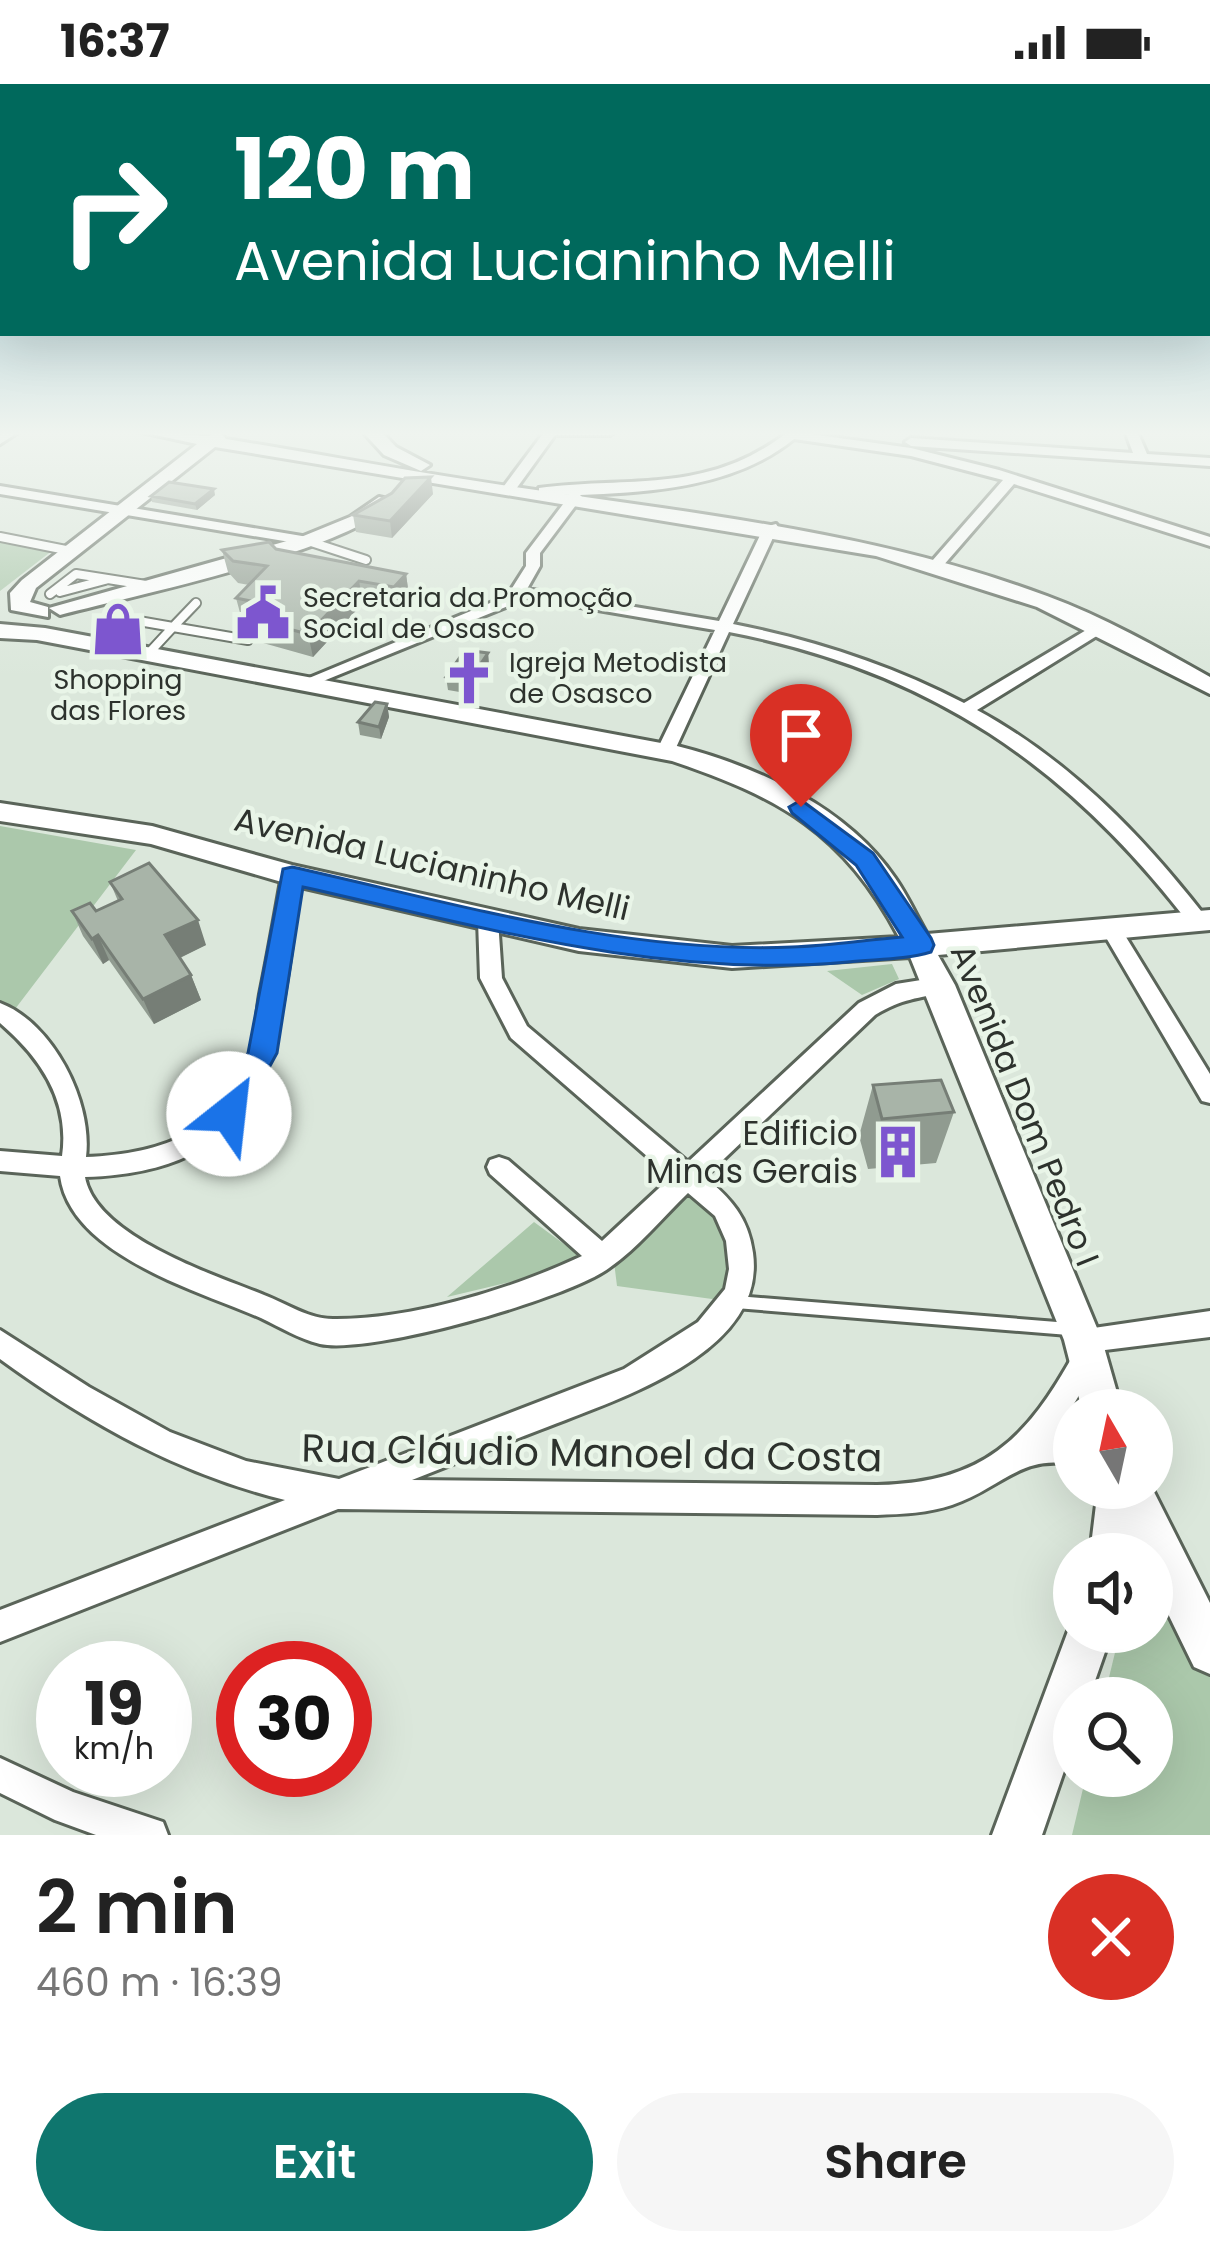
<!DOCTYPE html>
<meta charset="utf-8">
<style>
:root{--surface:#fff;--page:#f6f6f6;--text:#222;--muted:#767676;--accent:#0f766e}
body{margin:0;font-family:Poppins,sans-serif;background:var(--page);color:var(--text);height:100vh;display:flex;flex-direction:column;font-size:45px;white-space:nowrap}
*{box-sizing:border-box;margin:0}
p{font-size:39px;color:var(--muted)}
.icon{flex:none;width:66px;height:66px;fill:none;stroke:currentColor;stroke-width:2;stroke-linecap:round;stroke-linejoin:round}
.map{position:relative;height:1751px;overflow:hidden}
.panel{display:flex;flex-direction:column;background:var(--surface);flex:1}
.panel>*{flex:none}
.guide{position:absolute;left:0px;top:0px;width:1212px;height:252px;box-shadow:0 12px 48px #0002;background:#00695c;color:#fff;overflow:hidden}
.needle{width:78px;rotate:351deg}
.fabs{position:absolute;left:1053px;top:1305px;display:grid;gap:24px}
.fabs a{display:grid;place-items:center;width:120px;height:120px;border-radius:50%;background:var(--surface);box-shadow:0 12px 48px #0002;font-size:60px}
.speed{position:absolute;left:36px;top:1557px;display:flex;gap:24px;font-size:60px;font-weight:700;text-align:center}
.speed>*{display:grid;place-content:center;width:156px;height:156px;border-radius:50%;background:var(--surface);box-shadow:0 12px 48px #0002;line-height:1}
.speed small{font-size:30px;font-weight:400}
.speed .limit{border:18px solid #d22;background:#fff;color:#111}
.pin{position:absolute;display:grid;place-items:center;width:102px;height:102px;color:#fff;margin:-123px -51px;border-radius:50% 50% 50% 0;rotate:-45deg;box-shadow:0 0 12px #0007}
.pin .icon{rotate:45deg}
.me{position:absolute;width:132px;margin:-66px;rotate:29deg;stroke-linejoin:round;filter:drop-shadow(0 0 9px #0008)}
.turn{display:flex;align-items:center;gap:42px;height:252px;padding:0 36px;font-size:54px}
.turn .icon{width:156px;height:156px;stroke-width:2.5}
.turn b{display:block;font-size:84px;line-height:102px}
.round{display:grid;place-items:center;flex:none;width:126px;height:126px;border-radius:63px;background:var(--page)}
.head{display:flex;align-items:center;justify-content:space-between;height:204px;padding:0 36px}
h1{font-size:72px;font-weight:600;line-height:90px}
.action{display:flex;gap:24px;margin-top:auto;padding:24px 36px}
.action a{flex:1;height:138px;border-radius:72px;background:var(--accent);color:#fff;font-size:48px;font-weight:600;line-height:138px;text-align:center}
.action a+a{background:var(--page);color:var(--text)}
.status{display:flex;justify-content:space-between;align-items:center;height:84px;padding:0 60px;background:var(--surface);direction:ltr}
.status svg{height:33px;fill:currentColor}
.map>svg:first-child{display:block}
</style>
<div class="status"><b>16:37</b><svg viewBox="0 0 49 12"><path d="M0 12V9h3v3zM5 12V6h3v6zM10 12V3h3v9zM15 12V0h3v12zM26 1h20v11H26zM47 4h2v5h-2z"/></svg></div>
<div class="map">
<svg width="1210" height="1751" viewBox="0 0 1210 1751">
<rect width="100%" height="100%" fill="#dbe7db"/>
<path fill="#abc8ab" d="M0 456 53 466 0 507Z
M0 742 136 766 9 933 0 925Z
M892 880 899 895 862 911 827 887Z
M689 1112C739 1142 732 1164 734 1218L617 1202 614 1178Z
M534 1138 590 1179 447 1213Z
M1152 1473 1210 1592V1751H1072L1086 1692H1152V1614H1104L1120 1548H1152Z"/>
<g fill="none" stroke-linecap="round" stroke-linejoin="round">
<defs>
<path id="lane-far1" d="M0 453 71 467
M308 457 366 476
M60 508 105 496
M50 510 76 490 146 501
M133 536 173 543 196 519
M148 570 173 543 248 556"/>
<path id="lane" d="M736 1218 1069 1245"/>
<path id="street" d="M6 347H20L0 360V351Z
M545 347H616L610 351H555L516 405H506L504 402Z
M789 347 911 364 999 386 1210 453V462L1014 400 942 483H932V477L1003 396 911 372 794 355C735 403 653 408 580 411L582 413 540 469V482L527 505 719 537 764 443 776 440 778 443 733 540C814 556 891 581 964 619L1098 539H1108V545L977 626C1069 676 1141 750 1205 832L1208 837 1205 842H1191C1068 681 930 587 729 548L674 668 665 673 656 668 715 546 522 513 518 518 311 602 305 604 297 599 507 512 526 482V469L570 411 539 410V404C632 392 708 411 789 347Z
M1125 347H1137L1147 370 1210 374V382L911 362 905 358 911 354 1133 369Z
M0 402 308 453 315 457 308 461 0 410Z
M292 784 302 791C276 948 287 1087 85 1093 96 1153 215 1191 264 1211 287 1220 309 1235 333 1235 411 1236 512 1205 582 1172L490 1090 487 1083 490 1076 499 1073 508 1076 602 1157 671 1093 511 954 480 894 478 836 481 831 488 829 498 836 502 894 527 942 688 1078 859 919 896 900 940 893 948 895 951 901 948 907C917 915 903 914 875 931L705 1093C731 1115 748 1133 753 1169 767 1270 615 1316 542 1345 498 1362 455 1379 412 1396L877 1401C983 1399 1027 1356 1076 1266L1069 1256 1073 1247 1210 1227V1253L1097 1267 1100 1274 1096 1283 1057 1348 1074 1351V1381C1022 1369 1000 1405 952 1421 928 1429 903 1430 877 1431L338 1425 0 1558V1526L285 1416C179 1390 88 1339 0 1275V1246L89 1303 170 1348 246 1377 339 1395 624 1285 698 1238 725 1205 729 1185 726 1157 715 1132 688 1109C663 1133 638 1164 609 1184 567 1215 370 1271 320 1260 299 1255 280 1243 261 1234 230 1221 199 1210 168 1196 125 1176 67 1144 60 1092L0 1087V1067L62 1072C70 1017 41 974 0 939V919C53 939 93 1018 86 1073 162 1070 230 1047 252 966 256 948 257 928 260 910 268 871 275 831 282 791Z
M1111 838 1118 840 1210 990V1019L1202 1017 1101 845Z
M0 1674 73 1708 163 1738 168 1751H96L55 1736 0 1709Z"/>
<path id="secondary" d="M137 347 208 352 219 347 226 355C325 371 423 390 522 404 700 430 878 449 1047 512 1104 533 1157 563 1210 593V610L1037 523 876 472 215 363 36 504 30 518 48 523V533L11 526 10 509 22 496 197 360Z
M362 347H381L396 363 430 381 421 387 384 371Z
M379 413 396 417C346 468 136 511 60 531L49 524 301 453 350 433Z
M0 540 45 544 677 662C756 682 847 723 895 794 907 811 916 831 927 850L1210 826V846L938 871 955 901 1102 1256 1122 1326H1082L1064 1256 910 873 732 884 579 867 292 801 151 760 0 737V719L152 742 292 781 579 845 732 862 899 853C843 748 781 714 672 677L37 556 0 554Z
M1098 1404H1152L1210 1519V1590L1194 1583 1152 1497V1470H1139L1135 1462 1134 1470H1090Z
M1074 1531V1548H1112L1089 1614H1074V1658L1042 1751H992Z"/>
</defs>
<use href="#lane-far1" stroke="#5a6459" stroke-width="12"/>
<use href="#lane" stroke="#5a6459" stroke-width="18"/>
<use href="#street" stroke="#5a6459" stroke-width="6"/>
<use href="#secondary" stroke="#5a6459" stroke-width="6"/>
<use href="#lane-far1" stroke="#fff" stroke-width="8"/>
<use href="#lane" stroke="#fff" stroke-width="12"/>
<use href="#street" fill="#fff" fill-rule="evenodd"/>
<use href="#secondary" fill="#fff" fill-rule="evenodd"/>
</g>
<path fill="#909b90" d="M392 409 433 410 392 454 356 448 353 431Z
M215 411 197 426 152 418 151 412Z
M276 465 406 490 409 512 397 525 363 519 313 573 256 557 251 538 242 536 236 514 249 501 238 499 228 488 222 466Z
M488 569 489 582 471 610 448 606 446 593Z
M387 620 389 633 381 655 360 651 358 638Z
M110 798 206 861 180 874 191 891 201 916 154 940 109 876 103 880 83 852 72 827H96L118 817Z
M873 1001 954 1028 936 1079 868 1085 859 1052Z"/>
<path fill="#767e76" d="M431 393 433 410 392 454 390 437Z
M214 405 215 411 197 426 195 420Z
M406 490 409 512 397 525 394 503Z
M359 497 363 519 313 573 308 550Z
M488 569 489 582 471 610 469 597Z
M387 620 389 633 381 655 379 643Z
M198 836 206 861 175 876 165 851Z
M98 851 109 876 103 880 92 855Z
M191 891 201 916 154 940 143 915Z"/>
<path fill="#a8b4a8" stroke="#767e76" stroke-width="3" d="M431 393 390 437 353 431 392 409 405 394Z
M169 398 214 405 195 420 151 412Z
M269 458 276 465 406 490 394 503 359 497 308 550 250 535 265 520 236 514 267 482 233 477 222 466Z
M465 566 488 569 469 597 446 593Z
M375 618 387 620 379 643 358 638Z
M149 779 198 836 165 851 191 891 143 915 98 851 92 855 72 827 90 819 96 827 122 815 110 798Z
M941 996 954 1028 882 1035 873 1001Z"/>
<linearGradient id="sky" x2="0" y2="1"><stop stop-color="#83b6c4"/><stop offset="0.59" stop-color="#eff4ef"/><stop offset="1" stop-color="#eff4ef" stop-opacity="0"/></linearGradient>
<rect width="1210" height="592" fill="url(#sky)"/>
<path fill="#1a73e8" stroke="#114b97" stroke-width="3" d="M801 716 873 769 931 854 934 861 931 868C905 876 875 875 848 878 662 895 483 843 303 803L277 969 239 1039 229 1043 218 1039 213 1030 248 969 283 785 292 783C455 819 623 870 792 863 828 862 865 856 902 853L856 781 792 729 789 723Z"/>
<defs>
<symbol id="civic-bare" viewBox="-9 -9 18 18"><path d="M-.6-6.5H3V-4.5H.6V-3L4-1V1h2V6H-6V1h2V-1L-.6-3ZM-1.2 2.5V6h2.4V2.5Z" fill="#7d56cf" stroke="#e9f5e8" stroke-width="2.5" paint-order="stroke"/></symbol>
<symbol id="shop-bare" viewBox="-9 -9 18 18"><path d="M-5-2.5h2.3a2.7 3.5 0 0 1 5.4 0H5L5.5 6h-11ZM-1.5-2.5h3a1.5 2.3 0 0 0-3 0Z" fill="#7d56cf" stroke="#e9f5e8" stroke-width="2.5" paint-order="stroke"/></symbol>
<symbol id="church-bare" viewBox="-9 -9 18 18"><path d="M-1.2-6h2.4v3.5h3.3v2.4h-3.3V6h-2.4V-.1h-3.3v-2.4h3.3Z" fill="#7d56cf" stroke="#e9f5e8" stroke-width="2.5" paint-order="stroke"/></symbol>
<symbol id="building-bare" viewBox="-9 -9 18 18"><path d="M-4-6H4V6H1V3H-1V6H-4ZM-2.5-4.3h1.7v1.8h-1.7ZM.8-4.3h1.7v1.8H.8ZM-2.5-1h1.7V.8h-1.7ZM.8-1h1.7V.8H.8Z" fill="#7d56cf" stroke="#e9f5e8" stroke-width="2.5" paint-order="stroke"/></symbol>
</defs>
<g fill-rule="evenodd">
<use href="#civic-bare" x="225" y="491" width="76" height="76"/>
<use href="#shop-bare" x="80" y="507" width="76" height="76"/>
<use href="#church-bare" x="431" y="556" width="76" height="76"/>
<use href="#building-bare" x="860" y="1030" width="76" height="76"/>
</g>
<g text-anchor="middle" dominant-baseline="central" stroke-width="9" stroke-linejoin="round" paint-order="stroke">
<g font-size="27" fill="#2d322d" stroke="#e9f5e8" text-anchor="start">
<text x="303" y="513">Secretaria da Promoção<tspan x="303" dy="31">Social de Osasco</tspan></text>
<text x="509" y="578">Igreja Metodista<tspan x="509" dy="31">de Osasco</tspan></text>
<text x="118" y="595" text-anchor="middle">Shopping<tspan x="118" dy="31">das Flores</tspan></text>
</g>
<g font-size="33" fill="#2d322d" stroke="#e9f5e8">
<text transform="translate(432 780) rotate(13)">Avenida Lucianinho Melli</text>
<text transform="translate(1025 1021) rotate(68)">Avenida Dom Pedro I</text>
</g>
<g font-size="33" fill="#2d322d" stroke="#e9f5e8" text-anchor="end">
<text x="858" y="1049">Edificio<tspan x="858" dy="38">Minas Gerais</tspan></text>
</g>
<g font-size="39" fill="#2d322d" stroke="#e9f5e8">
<text transform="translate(592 1369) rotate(1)">Rua Cláudio Manoel da Costa</text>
</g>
</g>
</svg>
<div class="fabs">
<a><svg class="needle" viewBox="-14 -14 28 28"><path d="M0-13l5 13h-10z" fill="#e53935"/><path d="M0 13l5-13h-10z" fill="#767676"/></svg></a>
<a><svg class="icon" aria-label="sound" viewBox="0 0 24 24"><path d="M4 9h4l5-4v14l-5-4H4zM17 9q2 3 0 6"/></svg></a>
<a><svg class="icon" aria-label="search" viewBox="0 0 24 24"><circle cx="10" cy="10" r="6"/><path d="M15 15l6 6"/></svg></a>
</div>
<div class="speed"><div>19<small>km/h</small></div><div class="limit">30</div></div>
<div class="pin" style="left:801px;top:723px;background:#d93025"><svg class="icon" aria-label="arrive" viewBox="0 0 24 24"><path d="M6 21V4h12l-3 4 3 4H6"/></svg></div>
<svg class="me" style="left:229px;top:1030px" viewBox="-20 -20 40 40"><circle r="19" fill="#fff"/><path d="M0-13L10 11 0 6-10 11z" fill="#1a73e8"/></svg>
<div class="guide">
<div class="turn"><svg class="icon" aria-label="right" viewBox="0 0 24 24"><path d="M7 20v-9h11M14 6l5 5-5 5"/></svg><div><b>120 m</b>Avenida Lucianinho Melli</div></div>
</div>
</div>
<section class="panel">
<div class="head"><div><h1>2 min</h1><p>460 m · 16:39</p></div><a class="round" style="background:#d93025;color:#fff"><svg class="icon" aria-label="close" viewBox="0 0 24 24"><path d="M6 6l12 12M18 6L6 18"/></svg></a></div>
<div class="action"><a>Exit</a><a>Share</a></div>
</section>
